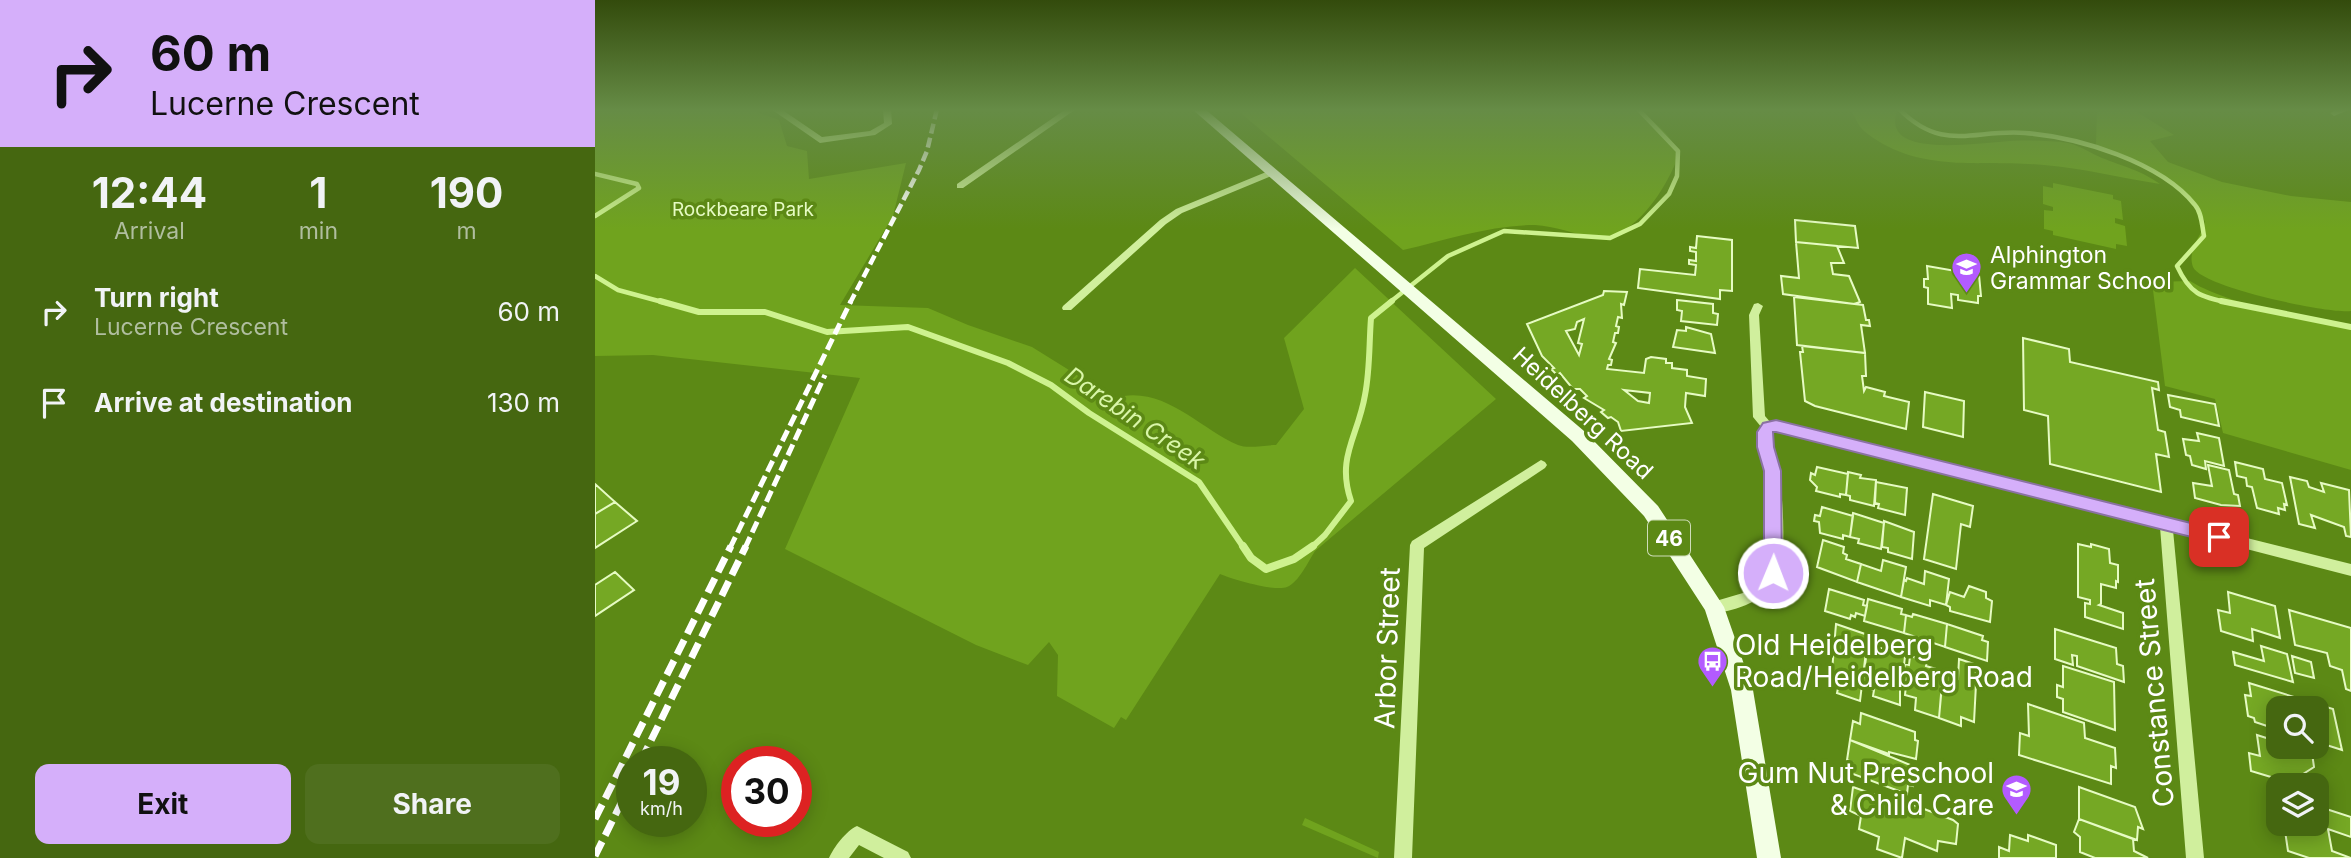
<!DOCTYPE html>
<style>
:root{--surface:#456710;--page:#4f6f1e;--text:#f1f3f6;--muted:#b0be9f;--accent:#d5affa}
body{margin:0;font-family:Inter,sans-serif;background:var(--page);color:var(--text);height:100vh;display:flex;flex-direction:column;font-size:26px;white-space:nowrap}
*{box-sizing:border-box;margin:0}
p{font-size:23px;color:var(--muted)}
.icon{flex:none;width:38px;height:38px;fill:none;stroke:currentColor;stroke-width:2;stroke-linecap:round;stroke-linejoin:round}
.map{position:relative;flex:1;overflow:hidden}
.drawer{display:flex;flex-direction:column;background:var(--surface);width:595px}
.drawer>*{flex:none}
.top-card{background:#d5affa;color:#111;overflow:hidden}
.fabs{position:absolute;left:1671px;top:696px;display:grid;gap:14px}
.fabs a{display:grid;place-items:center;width:63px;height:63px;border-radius:14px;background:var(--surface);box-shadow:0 4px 18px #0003;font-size:35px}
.speed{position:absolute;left:21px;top:746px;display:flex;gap:14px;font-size:35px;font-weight:700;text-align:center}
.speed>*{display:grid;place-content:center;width:91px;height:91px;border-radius:50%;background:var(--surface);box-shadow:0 4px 18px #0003;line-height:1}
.speed small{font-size:18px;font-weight:400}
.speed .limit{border:10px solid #d22;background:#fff;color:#111}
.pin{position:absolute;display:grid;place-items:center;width:60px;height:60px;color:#fff;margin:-30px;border-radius:14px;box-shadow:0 4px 10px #0006}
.me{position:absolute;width:77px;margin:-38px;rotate:1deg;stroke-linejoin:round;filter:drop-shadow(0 0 5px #0008)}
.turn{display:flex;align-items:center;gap:24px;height:147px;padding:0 35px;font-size:32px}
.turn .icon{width:91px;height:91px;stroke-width:2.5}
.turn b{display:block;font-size:49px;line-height:60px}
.eta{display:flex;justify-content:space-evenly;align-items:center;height:119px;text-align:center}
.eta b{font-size:42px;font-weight:700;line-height:49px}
.button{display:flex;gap:14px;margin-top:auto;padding:14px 35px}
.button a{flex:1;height:80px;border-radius:14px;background:var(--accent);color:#111;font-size:28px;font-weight:700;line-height:80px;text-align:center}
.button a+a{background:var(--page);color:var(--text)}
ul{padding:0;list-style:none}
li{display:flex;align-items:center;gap:21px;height:91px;padding:0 35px}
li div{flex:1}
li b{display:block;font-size:26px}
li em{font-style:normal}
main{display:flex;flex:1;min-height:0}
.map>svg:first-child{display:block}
</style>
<main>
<section class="drawer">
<div class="top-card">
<div class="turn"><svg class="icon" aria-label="right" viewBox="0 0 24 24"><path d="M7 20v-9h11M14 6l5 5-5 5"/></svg><div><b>60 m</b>Lucerne Crescent</div></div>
</div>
<div class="eta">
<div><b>12:44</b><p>Arrival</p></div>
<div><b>1</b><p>min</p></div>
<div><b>190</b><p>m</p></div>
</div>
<ul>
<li><svg class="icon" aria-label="right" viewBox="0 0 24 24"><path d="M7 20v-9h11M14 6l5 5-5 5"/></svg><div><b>Turn right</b><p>Lucerne Crescent</p></div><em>60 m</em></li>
<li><svg class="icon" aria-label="arrive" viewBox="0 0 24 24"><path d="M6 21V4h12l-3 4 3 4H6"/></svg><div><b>Arrive at destination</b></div><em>130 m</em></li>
</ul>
<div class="button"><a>Exit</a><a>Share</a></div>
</section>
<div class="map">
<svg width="1756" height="858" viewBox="0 0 1756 858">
<rect width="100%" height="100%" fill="#5c8915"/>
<path fill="#70a31e" d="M0 109H153L184 120 192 146 212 151 214 179 311 163 298 216 245 305 333 308 373 325 437 347 519 398C568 384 602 427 643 445 653 449 670 445 681 445L709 409 689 338 760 268 901 399 720 551C713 562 704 582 692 587 680 592 637 579 625 574L531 720 526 717 519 728 462 696 463 655 454 642 433 665 381 645 190 549 265 378 58 355 0 356Z
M641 109H1039C1060 121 1074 132 1084 154 1073 186 1038 244 998 237 979 234 960 226 940 225 896 225 851 240 808 250Z
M1254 109H1303C1282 159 1380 143 1404 142 1426 140 1451 140 1473 143 1486 146 1495 153 1507 158 1530 167 1545 170 1565 184 1526 178 1488 168 1449 165 1386 159 1323 175 1269 131 1262 125 1260 115 1254 109Z
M1502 109H1537L1579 135 1555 141 1573 162 1627 182 1696 196 1756 202V311C1733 314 1606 287 1598 267 1592 250 1606 237 1610 222 1599 191 1566 171 1536 160 1524 155 1512 154 1501 145Z
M1458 183 1518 195V199L1526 201 1528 220 1520 218V223L1530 226 1532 246 1521 244V249L1458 235V231L1449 229V210L1458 211V207L1448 204V186L1458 188Z
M1595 281C1632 304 1713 320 1756 324V470L1628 433 1620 399 1570 386 1557 282Z
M710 818 784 852 783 858 707 825Z"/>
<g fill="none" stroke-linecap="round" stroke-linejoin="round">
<path stroke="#cef28f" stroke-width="4.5" d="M1304 109C1348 153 1377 129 1430 133 1483 137 1566 162 1600 205 1607 213 1607 226 1609 236L1582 266C1595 294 1605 297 1635 303
M0 174 42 184 44 188 0 216
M0 276 23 290 71 303
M794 303 853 256 909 231 1015 238 1045 224 1074 194 1082 176 1083 151 1043 109"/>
<path stroke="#cef28f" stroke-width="6" d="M65 301 104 312H170L232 332 313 327 413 363 456 385 494 413 604 482 649 548
M1626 301 1756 327
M716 548 730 535 756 501C741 457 763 437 770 395 775 370 774 344 776 318L797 301"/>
<path stroke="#cef28f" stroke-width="8" d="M648 546 656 558 671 569 699 559 718 546"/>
</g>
<path fill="#75a824" stroke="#e6fbc3" stroke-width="2" fill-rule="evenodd" d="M1200 220 1260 226 1263 248 1201 242Z
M1102 236 1137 240V291L1125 290V299L1043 288 1045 269 1100 275 1101 265 1094 264V260L1101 261V252L1095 251V247L1101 248Z
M1201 242 1242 246 1249 263H1236L1238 274 1254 276 1265 302 1259 304 1188 294 1186 276 1204 278Z
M1332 266 1384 275 1386 296H1383V303L1363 300V295L1356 294 1357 308 1333 304V288L1329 287V279H1333Z
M1009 291 1032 292 1029 305 1026 304 1027 318 1023 317 1021 326 1024 327 1023 333H1020L1018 342 1021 343 1014 359 1017 360 1016 365H1013L1012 369 1049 373 1051 359 1056 357 1071 359V363H1077V368L1092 370V376L1111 379 1110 396 1091 393 1090 407 1097 423 1026 431 1023 422 1016 417 1013 418 1006 412 1009 410 989 398 992 396 985 389H978L965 373 962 375 956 369 959 368 947 356 932 324 1008 295ZM989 319 983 343 987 344 984 355 971 331 980 329 982 322ZM1029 390 1055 393 1054 403 1043 401Z
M1199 297 1268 305 1271 320H1274L1275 326 1266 325 1270 353 1202 345Z
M1082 300 1118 304V313L1123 314 1122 325 1086 321 1087 311 1082 310Z
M1091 327 1116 334 1120 353 1078 347 1082 330 1091 331Z
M1428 338 1474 349 1475 362 1563 382 1564 390 1557 388 1563 430 1570 432 1574 457 1561 454 1566 492 1455 464 1453 416 1429 410Z
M1207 346 1270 353 1271 376H1267L1269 391 1271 387 1290 392 1289 396 1314 402 1311 429 1220 406 1210 401 1205 352H1208Z
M1330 392 1369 401 1368 437 1328 427Z
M1573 395 1620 404 1624 426 1586 417 1585 410 1575 407Z
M1602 433 1624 438 1629 466 1610 461 1611 469 1597 465 1595 456 1591 455 1588 439 1604 441Z
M1640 462 1668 469 1670 479 1687 483 1692 505 1689 504 1690 510 1683 508 1684 514 1662 508 1657 487 1652 486 1651 478 1642 476Z
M1613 465 1634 470 1639 494 1643 495 1645 506 1626 505 1600 498 1598 483 1617 486Z
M1222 467 1253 474 1251 495 1245 494V497L1221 491 1222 487 1215 480 1216 473 1220 475Z
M1253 472 1266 475 1265 478 1281 480 1279 506 1255 500V496L1251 495Z
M1695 477 1712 481 1714 487 1729 492 1726 483 1754 490 1756 537 1751 536 1749 527 1716 515 1720 528 1704 524Z
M1281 482 1312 488 1310 515 1283 508 1284 504 1280 503Z
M0 484 20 502 0 514Z
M1338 494 1378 506 1375 527 1366 524 1361 569 1329 559Z
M20 502 42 521 0 548V514Z
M1227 507 1258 516 1255 537 1248 535V539L1225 533 1224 522 1219 521 1220 515 1225 516Z
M1258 513 1289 523 1286 549 1263 543 1264 539 1255 537Z
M1289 521 1319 532 1317 559 1293 552V548L1287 547Z
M1228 540 1249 547 1248 553 1252 555 1251 559 1266 564 1262 582 1222 567Z
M1483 544 1496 547V544L1514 549 1515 563 1523 565V582L1521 581V588L1506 584V604L1504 605 1528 613V629L1490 617V603L1495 604V600L1483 597Z
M1288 560 1311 567 1306 597 1262 582 1266 564 1286 571Z
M1330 571 1354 579 1351 605 1335 600V606L1306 597 1309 580 1311 581 1312 578 1329 584Z
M20 572 39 590 0 616V585Z
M1374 586 1391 592V598L1397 601 1395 622 1355 611V607L1351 605 1355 592 1369 597Z
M1234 589 1269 600 1268 605 1272 606 1270 616 1261 613 1260 617 1256 615 1255 619 1230 611Z
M1633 592 1680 606 1685 638 1657 629 1658 641 1626 631 1623 610 1635 613Z
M1273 599 1307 609 1306 614 1311 615 1309 633 1269 621Z
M1694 610 1756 628V691L1751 689 1747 670 1735 666 1732 653 1700 645Z
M1318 614 1352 624 1350 647 1309 633 1311 615 1317 617Z
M1241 624 1273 635 1265 701 1242 693 1245 679 1242 678 1243 673 1237 671Z
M1352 624 1388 636 1387 640 1393 642 1392 661 1350 647Z
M1460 629 1521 648 1522 664 1528 666 1529 682 1482 666V656L1477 655 1478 665 1460 659Z
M1273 644 1310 656 1308 675 1305 674V705L1278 696 1279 690 1267 686Z
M1666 646 1692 654 1698 682 1640 665 1638 652 1669 661Z
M1315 656 1332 661 1331 666 1348 671 1344 718 1320 710 1321 698 1310 695 1312 676 1308 675 1310 664 1314 665Z
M1697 656 1716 662 1719 678 1700 673Z
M1364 659 1382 665 1379 722 1366 717V726L1344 718 1348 674 1363 679Z
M1468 666 1519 682 1520 730 1468 712V699L1462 697V685L1468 687Z
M1654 683 1738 709 1747 750 1722 742V709H1684V730L1660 722 1659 718 1653 716 1650 695 1656 696Z
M1433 704 1489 723 1490 738 1520 748 1521 768 1516 766V784L1424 755 1425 733 1434 736Z
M1266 713 1320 732V740L1323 741 1321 759 1294 752V754L1255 740 1258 721 1265 724Z
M1662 735 1684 742V747H1699L1717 753 1719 767 1705 776 1706 786 1656 771 1654 753 1665 756Z
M1255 740 1320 767 1318 786 1313 785 1312 794 1258 774 1255 770 1257 762 1252 760Z
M1258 787 1308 805V801L1358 820 1363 824 1361 844 1343 841 1342 851 1310 838 1307 858 1282 849 1284 837 1264 829 1266 816 1255 811Z
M1484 787 1540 807 1548 829 1543 827 1542 840 1484 819Z
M1722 806 1756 817V837L1733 829 1737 851 1756 858H1714L1693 851 1689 824H1722Z
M1484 819 1538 839 1539 851 1553 858H1500L1485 852V837L1479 832Z
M1415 835 1433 841V835L1461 845V858H1404V847L1414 851Z"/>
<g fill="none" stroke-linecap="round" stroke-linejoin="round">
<path fill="#d0ef9d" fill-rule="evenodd" d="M176 109H186L227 137 275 131 289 123 288 109H296L297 124 280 135 225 143Z
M471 109H481L368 188H362V184Z
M1743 109H1756L1739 116 1735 113Z
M676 170 681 173 679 175 587 213 571 224 476 310H468L467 308 468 306 565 220 581 209Z
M1163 303 1168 306 1164 315 1170 416 1176 423 1195 424 1756 564V576L1578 530 1609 858H1591L1565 527 1195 432H1177C1174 445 1181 456 1183 469 1188 491 1191 550 1185 572 1181 588 1165 599 1151 605 1140 609 1125 615 1114 611L1112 607 1114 603 1148 593 1162 584 1171 572 1174 506 1171 469 1164 442 1167 428 1158 417 1154 315 1159 304Z
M946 460 950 462 952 465 950 468 829 548 817 858H799L815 545 817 541Z
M262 826 313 852 316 858H289L264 845 254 858H234C239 847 251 831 262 826Z"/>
<path fill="#f3ffe5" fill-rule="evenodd" d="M597 109H610L989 431 1063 506 1129 607 1158 690 1186 858H1162L1136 690 1110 610 1049 516 977 441Z"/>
<path stroke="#fff" stroke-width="4.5" stroke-dasharray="10 4.5" stroke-linecap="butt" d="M255 303 324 170 332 151 342 109"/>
<path stroke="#fff" stroke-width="5" stroke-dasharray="12 5" stroke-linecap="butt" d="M135 548 256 301
M150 548 230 375"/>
<path stroke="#fff" stroke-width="7" stroke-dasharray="16 7" stroke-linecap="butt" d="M46 761 151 546
M0 819 136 546
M0 856 37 781"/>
</g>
<linearGradient id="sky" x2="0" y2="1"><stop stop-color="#334b0c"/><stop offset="0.48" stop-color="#668c46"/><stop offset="1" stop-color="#668c46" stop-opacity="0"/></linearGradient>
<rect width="1756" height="229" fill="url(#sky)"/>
<path fill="#d5affa" stroke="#8a72a2" stroke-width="2" d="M1181 420 1624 530 1630 532 1633 537 1630 542 1624 544 1181 432H1178L1179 447 1186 471 1187 573 1185 579 1178 581 1172 579 1169 573V471L1162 447V432L1168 423Z"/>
<defs>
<symbol id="school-pin" viewBox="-11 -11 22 30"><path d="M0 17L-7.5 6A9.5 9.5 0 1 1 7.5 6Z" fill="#b35bff" stroke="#5c8915"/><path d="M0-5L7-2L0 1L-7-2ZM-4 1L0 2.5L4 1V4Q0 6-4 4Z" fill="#fff"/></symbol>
<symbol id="bus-pin" viewBox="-11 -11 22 30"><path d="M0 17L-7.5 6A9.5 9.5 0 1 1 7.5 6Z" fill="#b35bff" stroke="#5c8915"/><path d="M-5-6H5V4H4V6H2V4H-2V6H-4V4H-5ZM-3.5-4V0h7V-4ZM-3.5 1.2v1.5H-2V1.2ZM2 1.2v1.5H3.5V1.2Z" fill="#fff"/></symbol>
</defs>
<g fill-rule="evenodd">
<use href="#school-pin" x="1354" y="250" width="35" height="47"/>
<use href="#bus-pin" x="1100" y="644" width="35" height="47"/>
<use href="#school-pin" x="1404" y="772" width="35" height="47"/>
</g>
<g text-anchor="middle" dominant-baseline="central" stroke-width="7" stroke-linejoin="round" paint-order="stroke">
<g font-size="19" fill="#e6fbc3" stroke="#5c8915">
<text x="148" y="209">Rockbeare Park</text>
</g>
<rect fill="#5c8915" stroke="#cedcb9" stroke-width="2" x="1053" y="520.5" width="42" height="35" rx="5"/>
<g font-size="21" font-weight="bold" fill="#fff">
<text x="1074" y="538">46</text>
</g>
<g font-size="23" fill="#fff" stroke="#5c8915" text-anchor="start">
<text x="1395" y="255">Alphington<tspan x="1395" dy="26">Grammar School</tspan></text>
</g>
<g font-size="23" fill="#fff" stroke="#5c8915">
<text transform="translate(988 413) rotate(43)">Heidelberg Road</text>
</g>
<g font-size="24" font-style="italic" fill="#d9f6a8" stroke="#5c8915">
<text transform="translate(540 418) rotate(34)">Darebin Creek</text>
</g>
<g font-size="28" fill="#fff" stroke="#5c8915" text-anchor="start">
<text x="1140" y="645">Old Heidelberg<tspan x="1140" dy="32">Road/Heidelberg Road</tspan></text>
<text x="1399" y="773" text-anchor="end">Gum Nut Preschool<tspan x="1399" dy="32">&amp; Child Care</tspan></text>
</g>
<g font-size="28" fill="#fff" stroke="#5c8915">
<text transform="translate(792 648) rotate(-88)">Arbor Street</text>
<text transform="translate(1559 693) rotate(-95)">Constance Street</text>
</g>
</g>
</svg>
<div class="fabs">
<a><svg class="icon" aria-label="search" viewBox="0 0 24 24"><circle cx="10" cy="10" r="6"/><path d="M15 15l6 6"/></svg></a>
<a><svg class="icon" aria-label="layers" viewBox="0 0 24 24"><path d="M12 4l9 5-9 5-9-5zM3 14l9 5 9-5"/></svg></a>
</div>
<div class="speed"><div>19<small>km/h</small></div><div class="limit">30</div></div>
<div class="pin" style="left:1624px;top:537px;background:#d93025"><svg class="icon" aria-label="arrive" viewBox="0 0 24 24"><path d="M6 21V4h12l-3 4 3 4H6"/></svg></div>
<svg class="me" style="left:1178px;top:573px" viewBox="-20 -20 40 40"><circle r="17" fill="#d5affa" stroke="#fff" stroke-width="3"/><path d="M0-11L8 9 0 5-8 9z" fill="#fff"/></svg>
</div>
</main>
